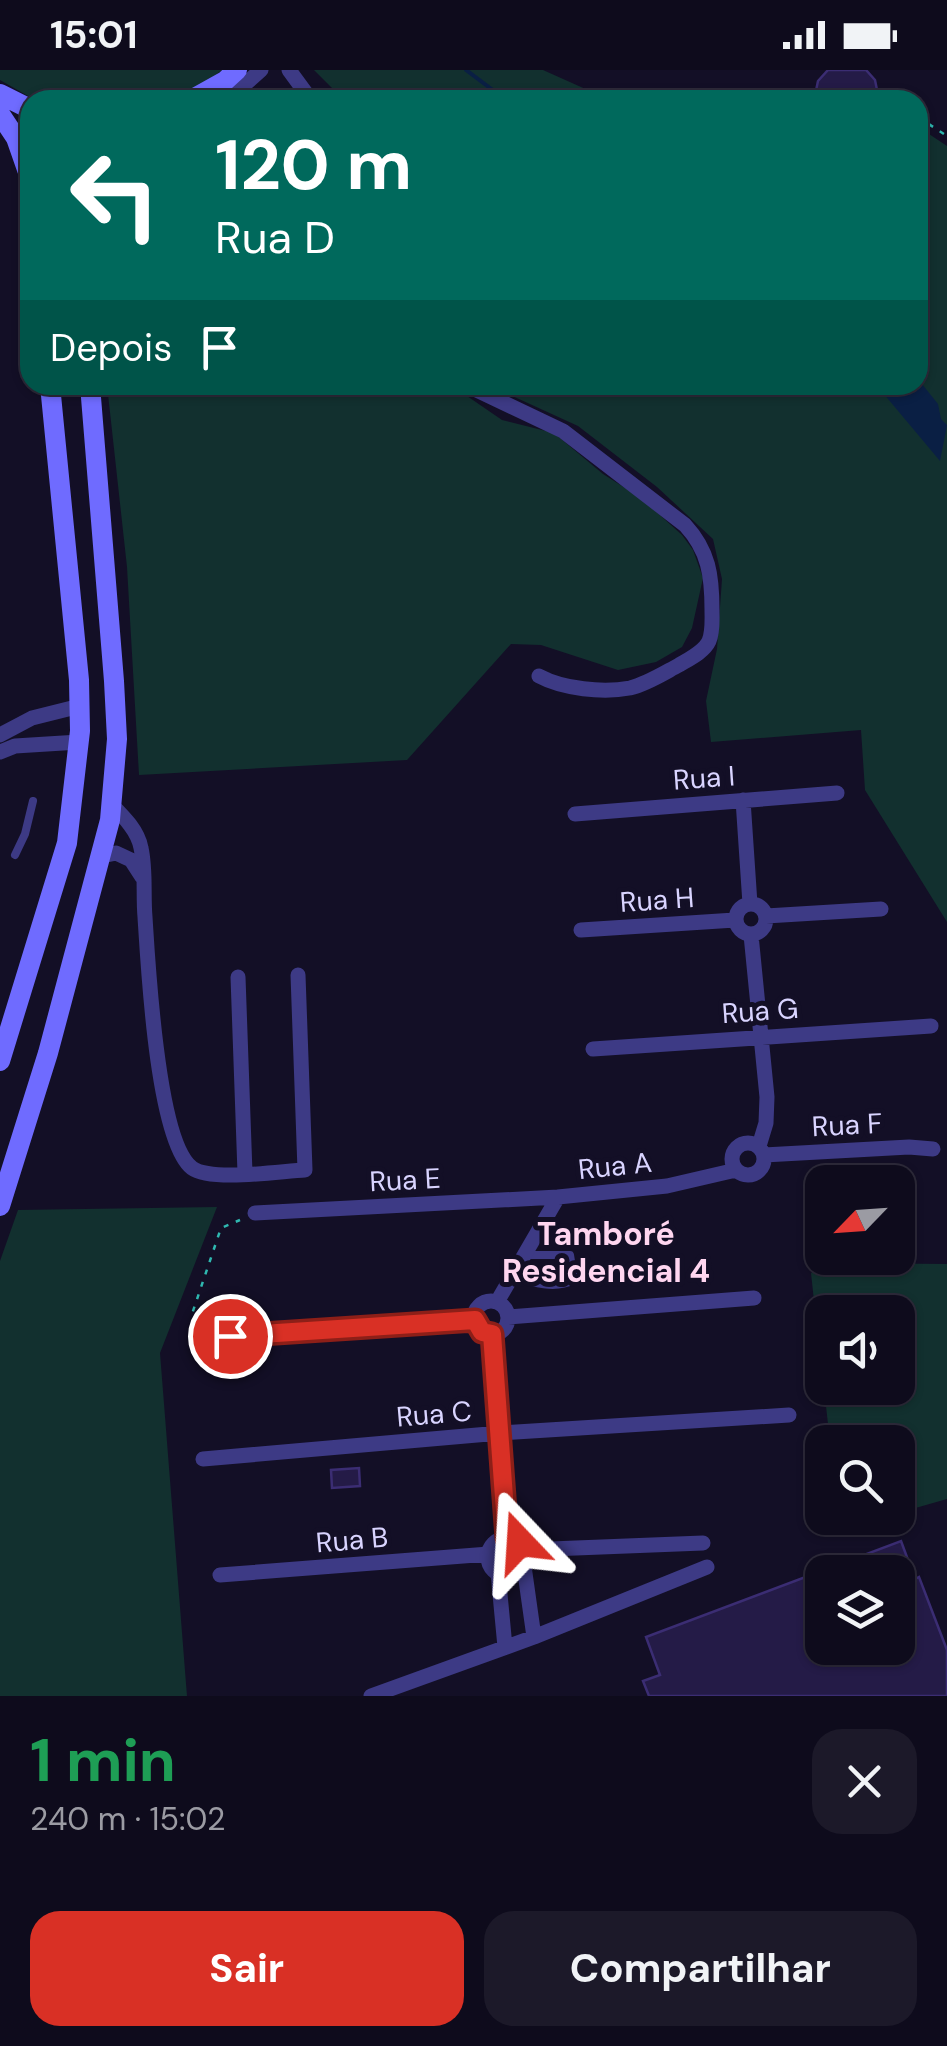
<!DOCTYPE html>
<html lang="pt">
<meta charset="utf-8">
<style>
:root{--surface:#0e0b1c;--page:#1c1929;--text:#f1f3f6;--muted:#9b9ba3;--line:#2e2b3b;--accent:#d93025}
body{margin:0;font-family:"DM Sans",sans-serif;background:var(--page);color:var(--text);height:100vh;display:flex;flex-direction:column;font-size:38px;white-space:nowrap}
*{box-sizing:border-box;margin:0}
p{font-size:32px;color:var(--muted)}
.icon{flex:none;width:55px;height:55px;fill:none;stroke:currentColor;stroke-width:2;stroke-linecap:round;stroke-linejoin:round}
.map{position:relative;height:1626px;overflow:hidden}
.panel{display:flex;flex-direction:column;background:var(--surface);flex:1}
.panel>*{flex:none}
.top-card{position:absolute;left:20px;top:20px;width:908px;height:305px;border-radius:30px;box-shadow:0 2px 8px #0004,0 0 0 2px var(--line);background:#00695c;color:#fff;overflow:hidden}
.needle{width:65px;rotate:245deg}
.fabs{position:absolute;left:805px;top:1095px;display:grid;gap:20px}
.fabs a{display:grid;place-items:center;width:110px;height:110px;border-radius:20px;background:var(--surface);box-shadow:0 2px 8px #0004,0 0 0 2px var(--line);font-size:50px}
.pin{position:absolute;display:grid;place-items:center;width:85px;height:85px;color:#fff;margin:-42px;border:5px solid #fff;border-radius:50%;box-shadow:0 2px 10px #0007}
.me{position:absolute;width:110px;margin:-55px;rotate:340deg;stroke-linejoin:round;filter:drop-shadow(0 0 8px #0008)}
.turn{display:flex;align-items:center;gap:35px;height:210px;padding:0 30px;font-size:45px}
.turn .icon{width:130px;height:130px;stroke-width:2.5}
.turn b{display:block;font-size:70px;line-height:85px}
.then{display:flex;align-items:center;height:95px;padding:0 30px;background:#0003;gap:20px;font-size:38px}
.round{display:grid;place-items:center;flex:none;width:105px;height:105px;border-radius:30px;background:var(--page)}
.summary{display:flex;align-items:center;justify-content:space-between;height:170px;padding:0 30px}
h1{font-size:60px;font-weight:700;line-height:75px;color:#1e9e55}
.action{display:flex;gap:20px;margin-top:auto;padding:20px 30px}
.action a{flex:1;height:115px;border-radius:30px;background:var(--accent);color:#fff;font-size:40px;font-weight:700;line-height:115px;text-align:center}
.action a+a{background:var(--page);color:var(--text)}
.status{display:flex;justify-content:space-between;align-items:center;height:70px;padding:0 50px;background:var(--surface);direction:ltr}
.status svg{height:28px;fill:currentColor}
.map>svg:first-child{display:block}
</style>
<div class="status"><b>15:01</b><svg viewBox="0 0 49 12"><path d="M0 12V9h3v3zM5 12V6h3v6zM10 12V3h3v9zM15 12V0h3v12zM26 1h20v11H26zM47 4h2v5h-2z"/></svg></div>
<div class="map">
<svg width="947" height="1626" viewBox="0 0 947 1626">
<rect width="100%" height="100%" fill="#130f26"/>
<path fill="#12302f" d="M0 0H222L196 20 173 30H35L0 10Z
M314 0H543L610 30H344Z
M923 60 947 76V852L865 720 861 660 711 672 706 631 717 579 722 509 713 469 657 417 578 356 488 315H918V82Z
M107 315H451L502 350 554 363 603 404 641 428 682 465 693 480 703 508 692 558 682 577 656 592 618 600 541 575 511 574 407 690 139 705 127 497Z
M217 1137 160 1283 187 1626H0V1191L18 1140Z
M838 1193 947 1194V1429L898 1443V1372H830L824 1318H898V1242H822V1305L811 1203Z"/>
<path fill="#0a1f44" d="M918 309 938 334 941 349 947 355 940 391 878 317 918 315Z"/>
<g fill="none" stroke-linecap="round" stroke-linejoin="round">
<path stroke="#0a1f44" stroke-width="4" d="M466 0 506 30"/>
</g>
<path fill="#241b47" stroke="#3b2d73" stroke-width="2.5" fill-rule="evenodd" d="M828 0H866L875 10 879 30H814L818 11Z
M359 1398 360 1416 332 1418 331 1400Z
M901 1471 915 1509 919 1507 947 1580V1626H649L643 1611 660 1605 646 1567ZM822 1502H898V1578H822Z"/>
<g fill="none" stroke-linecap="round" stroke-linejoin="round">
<path stroke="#2fb8b0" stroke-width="2.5" stroke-dasharray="5 8" stroke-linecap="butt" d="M918 47 947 66
M194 1254 192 1244 221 1158 240 1150"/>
<path stroke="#3d3a85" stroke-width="8" d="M15 785 25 764 33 731
M514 1206C533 1213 555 1220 574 1210L570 1185H525"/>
<path stroke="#3d3a85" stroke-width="15" d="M289 0 311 30
M227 30 261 0
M466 315 563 361 685 455C709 481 712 506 712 540 712 550 713 562 709 571 704 582 689 589 679 595 664 603 647 614 630 618 603 623 563 619 539 606
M0 665 32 648 80 636
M0 682 15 676 79 672
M743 730 750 834
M112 735C124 747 138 761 141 778 146 800 143 825 145 847 148 894 157 1071 192 1098 211 1112 281 1101 305 1100L298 905
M575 744 837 723
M102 786 116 783 131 790 142 807
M736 849a15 15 0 1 1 30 0a15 15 0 1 1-30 0Z
M766 846 881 839
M581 860 735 850
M751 865 767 1027 766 1053 759 1076
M238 907 245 1103
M593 979 931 956
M732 1089a16 16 0 1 1 32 0a16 16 0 1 1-32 0Z
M764 1085 909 1077 933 1079
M255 1143 558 1127
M474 1248a17 17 0 1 1 34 0a17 17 0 1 1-34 0Z
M497 1232 558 1127 667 1116 736 1100
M508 1247 754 1228
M492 1265 507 1468
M198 1268 475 1250
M203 1389 500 1363 789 1345
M488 1487a19 19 0 1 1 38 0a19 19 0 1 1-38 0Z
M525 1480 703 1473
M524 1496 534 1567
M498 1503 505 1577
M220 1505 489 1484
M371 1626 534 1567 707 1497"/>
<path stroke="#6f6bff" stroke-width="20" d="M0 24 30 39
M191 30 225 11 237 0
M0 44 16 68 30 108
M0 991 67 773 80 661 79 610 50 315
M0 1136 48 983 110 750 117 669 114 611 90 315"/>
</g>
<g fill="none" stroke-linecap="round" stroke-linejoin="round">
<defs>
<path id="route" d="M230 1266 475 1250 482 1262 492 1264 507 1468 520 1472"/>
</defs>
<use href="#route" stroke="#8d1f18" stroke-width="25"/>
<use href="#route" stroke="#d93025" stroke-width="18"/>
</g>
<g text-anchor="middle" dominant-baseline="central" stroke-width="10" stroke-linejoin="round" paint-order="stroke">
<g font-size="28" fill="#d9d4ff" stroke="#130f26">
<text transform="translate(704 708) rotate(-4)">Rua I</text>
<text transform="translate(657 830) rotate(-4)">Rua H</text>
<text transform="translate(760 941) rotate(-4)">Rua G</text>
<text transform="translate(847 1055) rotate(-3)">Rua F</text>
<text transform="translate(615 1096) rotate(-6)">Rua A</text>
<text transform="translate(405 1110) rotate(-3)">Rua E</text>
<text transform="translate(434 1344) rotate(-5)">Rua C</text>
<text transform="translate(352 1470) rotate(-5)">Rua B</text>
</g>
<g font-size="32" font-weight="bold" fill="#ffd6f0" stroke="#130f26">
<text x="606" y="1164">Tamboré<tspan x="606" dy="37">Residencial 4</tspan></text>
</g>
</g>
</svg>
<div class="fabs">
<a><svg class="needle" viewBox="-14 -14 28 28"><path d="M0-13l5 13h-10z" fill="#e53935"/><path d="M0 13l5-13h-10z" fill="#9b9ba3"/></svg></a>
<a><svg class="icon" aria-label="sound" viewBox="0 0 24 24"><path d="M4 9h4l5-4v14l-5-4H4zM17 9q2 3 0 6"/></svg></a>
<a><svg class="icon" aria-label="search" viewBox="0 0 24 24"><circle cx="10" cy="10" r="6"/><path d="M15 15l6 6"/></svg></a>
<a><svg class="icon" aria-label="layers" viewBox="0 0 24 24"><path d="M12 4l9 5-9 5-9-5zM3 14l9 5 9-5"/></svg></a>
</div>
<div class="pin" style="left:230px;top:1266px;background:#d93025"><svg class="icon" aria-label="arrive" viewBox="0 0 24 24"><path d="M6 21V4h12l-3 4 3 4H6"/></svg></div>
<svg class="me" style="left:520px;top:1472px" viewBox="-20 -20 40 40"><path d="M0-17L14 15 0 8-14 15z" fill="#d93025" stroke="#fff" stroke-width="4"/></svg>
<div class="top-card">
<div class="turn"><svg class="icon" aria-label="left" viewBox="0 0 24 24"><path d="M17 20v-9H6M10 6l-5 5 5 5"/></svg><div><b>120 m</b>Rua D</div></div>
<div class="then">Depois<svg class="icon" aria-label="arrive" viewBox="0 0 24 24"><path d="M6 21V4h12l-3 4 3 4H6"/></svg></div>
</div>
</div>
<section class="panel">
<div class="summary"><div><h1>1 min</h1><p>240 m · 15:02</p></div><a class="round"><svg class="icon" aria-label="close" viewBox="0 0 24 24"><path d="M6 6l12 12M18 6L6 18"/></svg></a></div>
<div class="action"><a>Sair</a><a>Compartilhar</a></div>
</section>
